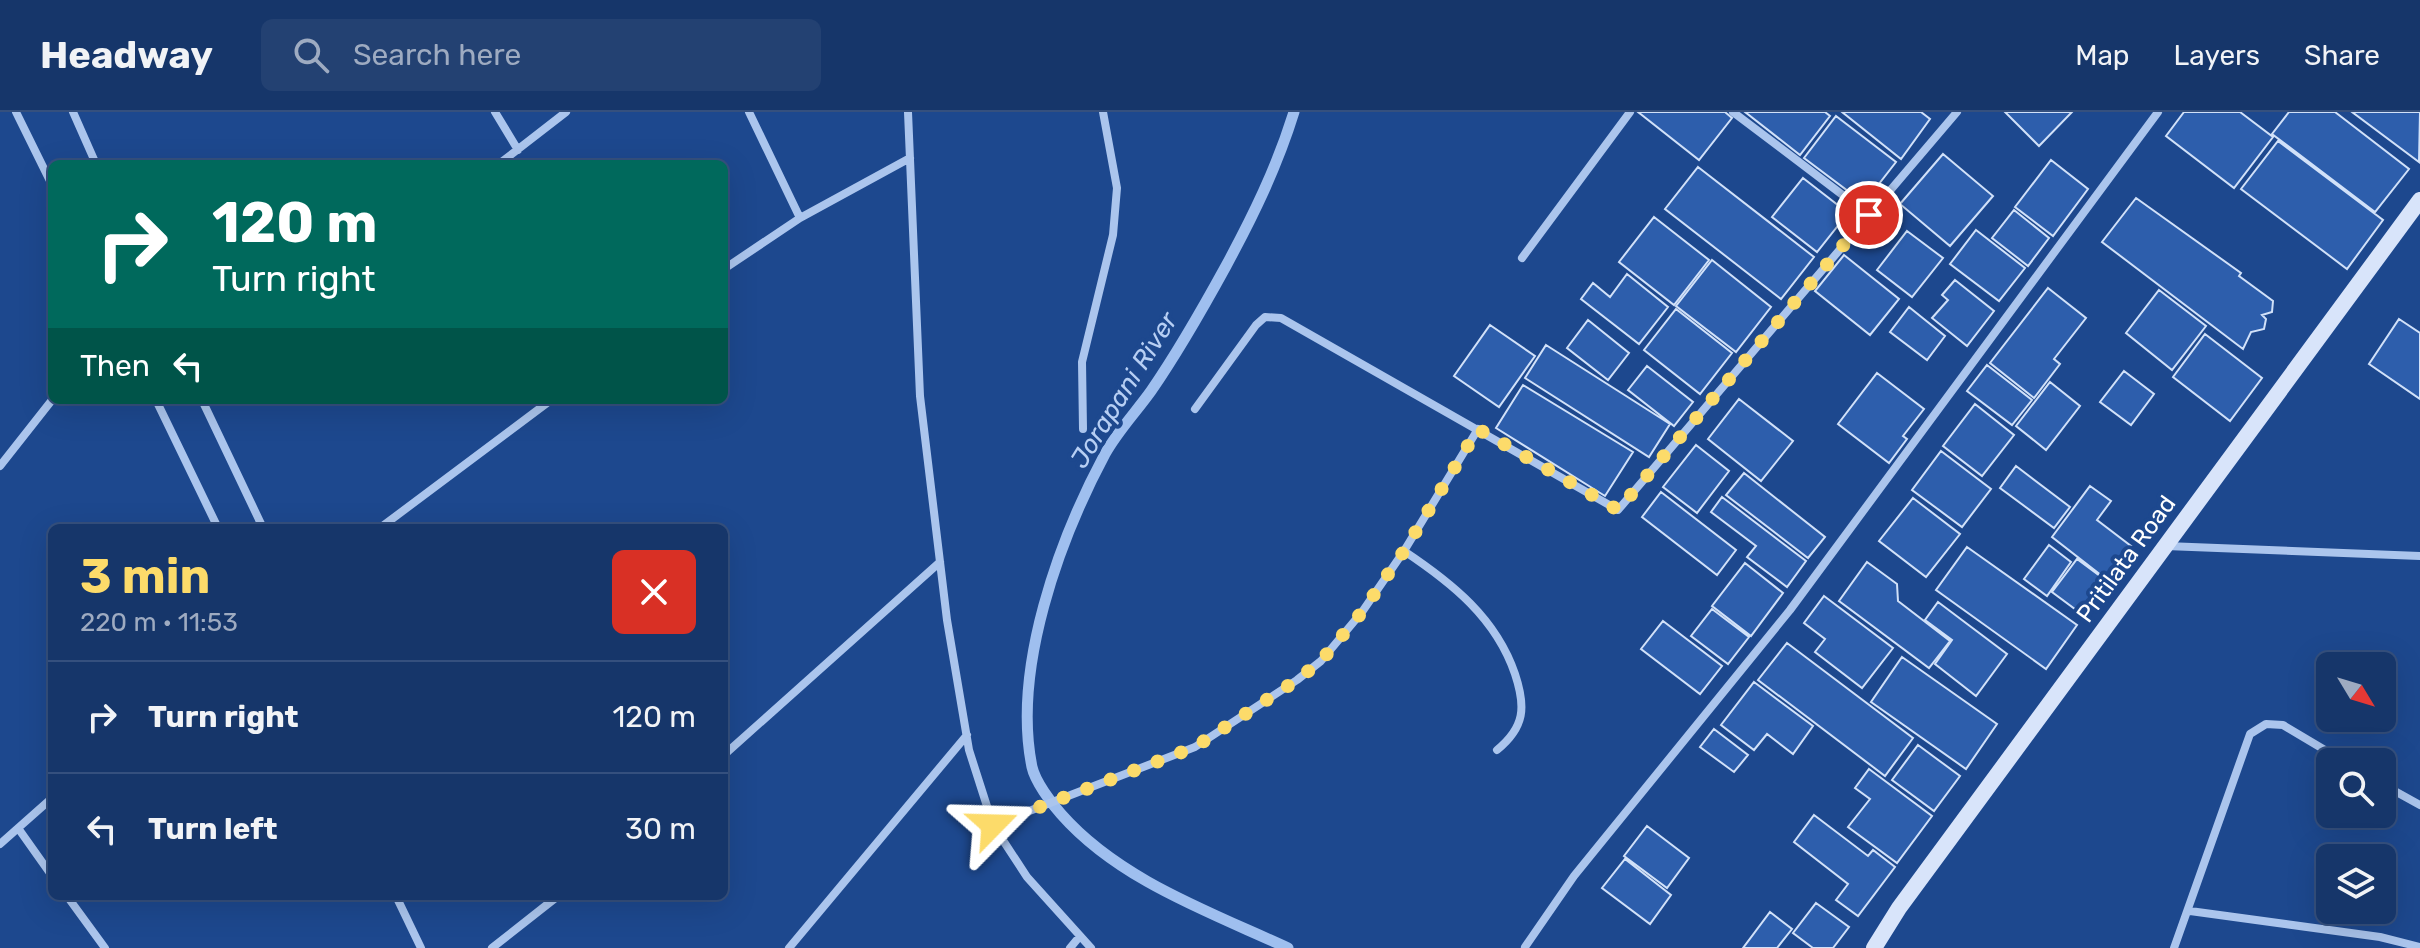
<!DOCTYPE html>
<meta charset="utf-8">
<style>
:root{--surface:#16366a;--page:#234172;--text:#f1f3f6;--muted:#9eabc1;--line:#35507e;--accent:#fcdb6a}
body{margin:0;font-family:Rubik,sans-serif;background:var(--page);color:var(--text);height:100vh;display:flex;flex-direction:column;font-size:30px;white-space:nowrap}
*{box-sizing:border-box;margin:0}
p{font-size:26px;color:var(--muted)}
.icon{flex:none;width:44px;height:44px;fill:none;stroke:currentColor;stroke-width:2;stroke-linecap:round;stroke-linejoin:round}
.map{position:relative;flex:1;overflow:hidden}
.drawer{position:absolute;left:48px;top:412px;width:680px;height:376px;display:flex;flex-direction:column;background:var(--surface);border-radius:12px;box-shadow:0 8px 32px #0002,0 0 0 2px var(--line)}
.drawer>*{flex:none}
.hud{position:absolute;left:48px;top:48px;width:680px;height:244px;border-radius:12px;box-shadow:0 8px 32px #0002,0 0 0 2px var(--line);background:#00695c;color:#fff;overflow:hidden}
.needle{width:52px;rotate:128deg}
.fabs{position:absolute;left:2316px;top:540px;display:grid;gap:16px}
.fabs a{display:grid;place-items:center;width:80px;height:80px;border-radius:12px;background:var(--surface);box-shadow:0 8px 32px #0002,0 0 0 2px var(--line);font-size:40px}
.pin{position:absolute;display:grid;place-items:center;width:68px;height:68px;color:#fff;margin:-34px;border:4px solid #fff;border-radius:50%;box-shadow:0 2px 8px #0007}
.me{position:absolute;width:88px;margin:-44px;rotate:68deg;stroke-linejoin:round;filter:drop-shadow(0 0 6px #0008)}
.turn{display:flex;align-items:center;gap:28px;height:168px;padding:0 32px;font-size:36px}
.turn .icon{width:104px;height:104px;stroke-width:2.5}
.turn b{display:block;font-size:56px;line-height:68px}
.then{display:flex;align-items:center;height:76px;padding:0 32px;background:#0003;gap:16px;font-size:30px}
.round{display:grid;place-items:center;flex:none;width:84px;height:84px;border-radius:12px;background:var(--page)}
.overview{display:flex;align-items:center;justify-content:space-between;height:136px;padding:0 32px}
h1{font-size:48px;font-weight:700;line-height:60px;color:var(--accent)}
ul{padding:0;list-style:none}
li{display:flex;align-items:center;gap:24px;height:112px;padding:0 32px;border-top:2px solid var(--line)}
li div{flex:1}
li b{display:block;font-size:30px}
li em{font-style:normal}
header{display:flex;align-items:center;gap:48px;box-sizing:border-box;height:112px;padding:0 40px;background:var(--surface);border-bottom:2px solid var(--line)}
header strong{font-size:38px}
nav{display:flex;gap:44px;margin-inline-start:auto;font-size:28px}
.search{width:560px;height:72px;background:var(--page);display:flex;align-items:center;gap:20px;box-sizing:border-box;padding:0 28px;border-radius:12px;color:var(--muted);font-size:30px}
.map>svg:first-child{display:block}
</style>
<header>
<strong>Headway</strong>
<div class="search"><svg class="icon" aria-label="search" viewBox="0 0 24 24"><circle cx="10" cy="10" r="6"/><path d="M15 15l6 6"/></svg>Search here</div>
<nav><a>Map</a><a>Layers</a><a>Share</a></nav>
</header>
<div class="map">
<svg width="2420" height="836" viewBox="0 0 2420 836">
<rect width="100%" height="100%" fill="#1d488e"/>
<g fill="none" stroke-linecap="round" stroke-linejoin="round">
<path stroke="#9fbfef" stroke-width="11" d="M1288 836C1210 800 1119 768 1061 702 1051 691 1035 669 1032 655 1012 557 1059 428 1105 342 1117 320 1136 300 1151 279 1178 240 1203 196 1226 154 1253 104 1277 55 1294 0"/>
</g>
<path fill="#2d5eac" stroke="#d1e1f9" stroke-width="2" d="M1638 0H1725L1732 6 1699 48Z
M1745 0H1825L1830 4 1800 43Z
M1842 0H1921L1930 7 1901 47Z
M2005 0H2072L2039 34Z
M2184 0H2240L2273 25 2234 76 2166 24Z
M2289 0H2335L2409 57 2375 100 2272 22Z
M2352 0H2420L2419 50Z
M1836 4 1896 50 1864 91 1804 46Z
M2278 29 2383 108 2347 157 2241 77Z
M1943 42 1993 84 1950 134 1900 92Z
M2051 48 2088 77 2053 124 2015 95Z
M1698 55 1814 145 1781 187 1665 97Z
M1803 66 1848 101 1817 140 1772 105Z
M2136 86 2241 161 2239 164 2273 189 2272 200 2262 203 2266 207 2264 217 2251 220 2243 237 2102 130Z
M2014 98 2049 126 2028 154 1992 126Z
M1654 105 1709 148 1674 193 1619 150Z
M1976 118 2025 156 1999 189 1950 152Z
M1907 119 1943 146 1912 185 1877 158Z
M1844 143 1899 187 1870 223 1815 179Z
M1712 148 1771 195 1736 240 1676 194Z
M1627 162 1668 195 1639 232 1581 187 1593 171 1610 185Z
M1955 168 1994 199 1967 234 1932 206 1948 188 1942 183Z
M2048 176 2086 206 2054 247 2060 252 2034 286 1990 251Z
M2159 178 2206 214 2172 258 2126 221Z
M1909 195 1945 224 1927 248 1890 220Z
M1676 197 1732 241 1700 282 1644 238Z
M2399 207 2420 221V287L2369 252Z
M1588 208 1629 241 1608 268 1567 236Z
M1490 213 1535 244 1499 295 1454 264Z
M2205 222 2262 266 2230 309 2173 265Z
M1546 233 1670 312 1649 345 1525 266Z
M1987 253 2032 288 2012 313 1967 279Z
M1647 254 1693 290 1674 314 1628 278Z
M2124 259 2154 282 2131 313 2100 290Z
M1877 261 1924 297 1903 324 1907 327 1889 351 1838 312Z
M2050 270 2080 294 2046 338 2016 314Z
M1523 273 1633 340 1605 384 1496 316Z
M1739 287 1793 329 1761 369 1708 327Z
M1975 292 2014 323 1982 364 1943 334Z
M1696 333 1729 359 1697 401 1663 375Z
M1941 339 1991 377 1962 415 1912 378Z
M2016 354 2070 395 2054 416 2000 376Z
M1744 361 1825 425 1808 446 1726 383Z
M2090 374 2111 389 2097 408 2131 434 2106 467 2052 425Z
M1661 380 1736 438 1717 463 1642 405Z
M1722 385 1806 449 1787 475 1747 445 1756 434 1711 400Z
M1913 386 1960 422 1926 465 1879 429Z
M2049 433 2071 450 2047 484 2024 467Z
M1967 435 2077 513 2046 557 1936 478Z
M2077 447 2108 470 2083 503 2052 480Z
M1867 450 1897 472 1898 489 1950 529 1929 556 1839 489Z
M1745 451 1783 481 1751 524 1712 494Z
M1824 484 1893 536 1862 576 1815 540 1825 527 1804 511Z
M1938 490 2007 542 1976 584 1935 552 1952 528 1925 508Z
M1712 497 1749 525 1728 552 1691 524Z
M1663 509 1722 554 1700 582 1641 537Z
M1787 531 1913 626 1885 664 1758 568Z
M1902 545 1997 612 1966 657 1871 590Z
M1754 570 1813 614 1793 642 1767 622 1754 638 1721 613Z
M1714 617 1748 643 1734 660 1700 635Z
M1918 633 1960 664 1934 699 1892 668Z
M1869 657 1932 704 1897 751 1848 715 1870 687 1855 676Z
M1814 703 1868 744 1873 738 1895 755 1858 804 1836 788 1848 772 1794 730Z
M1647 714 1689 746 1667 776 1624 744Z
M1625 747 1671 783 1650 812 1602 776Z
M1816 791 1849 815 1833 836H1813L1793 821Z
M1770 800 1792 817 1777 836H1743Z"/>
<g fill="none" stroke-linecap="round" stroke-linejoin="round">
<path stroke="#abc5ed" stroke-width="8" d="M16 0 52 73
M73 0 96 52
M495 0 518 38
M749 0 800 106
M908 0 920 284 947 508 969 638 993 713 1027 765 1091 836
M1733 0 1869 103
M499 52 566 0
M1522 146 1630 0
M724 157 800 106 910 46
M156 288 218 416
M202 288 263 416
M1195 297 1256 213 1265 205 1281 206 1618 398 1957 0
M1083 317 1082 250 1113 123 1117 76 1103 0
M0 354 52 288
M380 416 551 288
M2166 434 2420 444
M1404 439C1452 471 1496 506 1515 562 1526 595 1525 615 1497 638
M724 643 940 450
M2382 672 2420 693
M993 713 1195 635 1297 568 1321 549 1362 500 1404 439 1478 317
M18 716 52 764
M0 732 52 686
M67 784 105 836
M396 784 421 836
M2190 799 2380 825 2420 835
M1525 835 1574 764 1790 498 2158 0
M492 836 558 784
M789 836 967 623
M1070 836 1080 824
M2174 836 2250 622 2266 612 2283 613 2345 650"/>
<path stroke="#d8e4fa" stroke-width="16" d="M1874 836 1899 796 2420 88"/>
</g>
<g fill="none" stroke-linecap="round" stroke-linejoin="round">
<path stroke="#fcdb6a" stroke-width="14" stroke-dasharray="0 25.2" d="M993 713 1195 635 1297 568 1321 549 1362 500 1404 439 1478 317 1618 398 1869 103"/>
</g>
<g text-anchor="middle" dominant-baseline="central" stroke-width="8" stroke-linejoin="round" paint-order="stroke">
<g font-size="24" fill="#fff" stroke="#1d488e">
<text transform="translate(2126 447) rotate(-54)">Pritilata Road</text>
</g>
<g font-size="26" font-style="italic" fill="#b7cff4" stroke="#1d488e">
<text transform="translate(1124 278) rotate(-58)">Jorapani River</text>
</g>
</g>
</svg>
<div class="fabs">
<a><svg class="needle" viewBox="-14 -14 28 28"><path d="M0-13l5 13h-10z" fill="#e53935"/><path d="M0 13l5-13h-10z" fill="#9eabc1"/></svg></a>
<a><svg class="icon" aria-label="search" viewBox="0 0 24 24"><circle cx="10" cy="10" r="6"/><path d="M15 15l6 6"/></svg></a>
<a><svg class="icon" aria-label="layers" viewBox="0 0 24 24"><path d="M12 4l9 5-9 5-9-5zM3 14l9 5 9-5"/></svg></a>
</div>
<div class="pin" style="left:1869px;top:103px;background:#d93025"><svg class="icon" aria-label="arrive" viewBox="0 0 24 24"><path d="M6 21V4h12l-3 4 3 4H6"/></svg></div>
<svg class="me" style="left:993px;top:713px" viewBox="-20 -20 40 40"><path d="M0-17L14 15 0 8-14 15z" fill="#fcdb6a" stroke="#fff" stroke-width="4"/></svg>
<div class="hud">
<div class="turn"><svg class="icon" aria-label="right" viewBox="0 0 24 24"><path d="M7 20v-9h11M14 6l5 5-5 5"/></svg><div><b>120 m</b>Turn right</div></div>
<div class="then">Then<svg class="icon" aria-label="left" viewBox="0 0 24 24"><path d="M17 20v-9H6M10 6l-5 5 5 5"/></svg></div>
</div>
<section class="drawer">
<div class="overview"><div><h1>3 min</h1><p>220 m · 11:53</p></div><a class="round" style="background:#d93025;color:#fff"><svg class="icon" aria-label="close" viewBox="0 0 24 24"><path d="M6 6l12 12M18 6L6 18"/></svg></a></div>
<ul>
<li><svg class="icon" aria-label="right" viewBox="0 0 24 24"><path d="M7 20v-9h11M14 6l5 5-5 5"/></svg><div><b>Turn right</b></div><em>120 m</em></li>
<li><svg class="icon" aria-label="left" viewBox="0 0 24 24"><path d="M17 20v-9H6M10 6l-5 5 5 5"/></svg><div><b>Turn left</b></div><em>30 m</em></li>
</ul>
</section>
</div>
